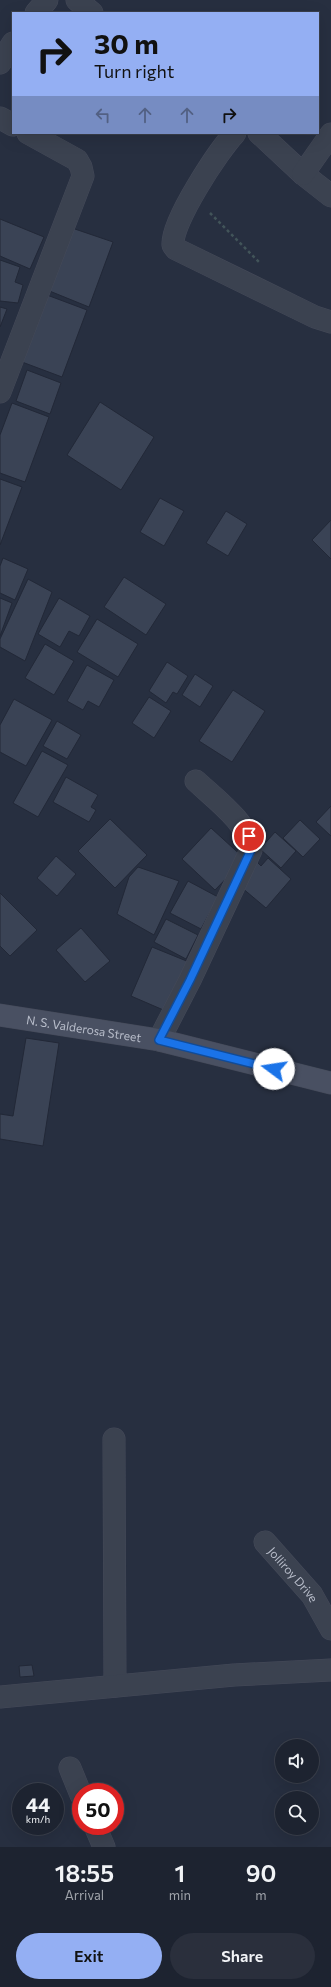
<!DOCTYPE html>
<style>
:root{--surface:#1d2330;--page:#2a2f3c;--text:#f1f3f6;--muted:#a0a4ab;--line:#3b404c;--accent:#94aff3}
body{margin:0;font-family:Commissioner,sans-serif;background:var(--page);color:var(--text);height:100vh;display:flex;flex-direction:column;font-size:15px;white-space:nowrap}
*{box-sizing:border-box;margin:0}
p{font-size:13px;color:var(--muted)}
.icon{flex:none;width:22px;height:22px;fill:none;stroke:currentColor;stroke-width:2;stroke-linecap:round;stroke-linejoin:round}
.map{position:relative;height:1847px;overflow:hidden}
.sheet{display:flex;flex-direction:column;background:var(--surface);flex:1}
.sheet>*{flex:none}
.hud{position:absolute;left:12px;top:12px;width:307px;height:122px;border-radius:0px;box-shadow:0 4px 16px #0002,0 0 0 1px var(--line);background:#94aff3;color:#111;overflow:hidden}
.fabs{position:absolute;left:275px;top:1739px;display:grid;gap:8px}
.fabs a{display:grid;place-items:center;width:44px;height:44px;border-radius:50%;background:var(--surface);box-shadow:0 4px 16px #0002,0 0 0 1px var(--line);font-size:20px}
.speed{position:absolute;left:12px;top:1783px;display:flex;gap:8px;font-size:20px;font-weight:700;text-align:center}
.speed>*{display:grid;place-content:center;width:52px;height:52px;border-radius:50%;background:var(--surface);box-shadow:0 4px 16px #0002,0 0 0 1px var(--line);line-height:1}
.speed small{font-size:10px;font-weight:400}
.speed .limit{border:6px solid #d22;background:#fff;color:#111}
.pin{position:absolute;display:grid;place-items:center;width:34px;height:34px;color:#fff;margin:-17px;border:2px solid #fff;border-radius:50%;box-shadow:0 1px 4px #0007}
.me{position:absolute;width:44px;margin:-22px;rotate:284deg;stroke-linejoin:round;filter:drop-shadow(0 0 3px #0008)}
.turn{display:flex;align-items:center;gap:14px;height:84px;padding:0 16px;font-size:18px}
.turn .icon{width:52px;height:52px;stroke-width:2.5}
.turn b{display:block;font-size:28px;line-height:34px}
.lanes{display:flex;align-items:center;height:38px;padding:0 16px;background:#0003;justify-content:center;gap:20px;direction:ltr}
.lanes .off{opacity:.35}
.eta{display:flex;justify-content:space-evenly;align-items:center;height:68px;text-align:center}
.eta b{font-size:24px;font-weight:600;line-height:28px}
.primary-button{display:flex;gap:8px;margin-top:auto;padding:8px 16px}
.primary-button a{flex:1;height:46px;border-radius:24px;background:var(--accent);color:#111;font-size:16px;font-weight:600;line-height:46px;text-align:center}
.primary-button a+a{background:var(--page);color:var(--text)}
.map>svg:first-child{display:block}
</style>
<div class="map">
<svg width="331" height="1847" viewBox="0 0 331 1847">
<rect width="100%" height="100%" fill="#272f40"/>
<path fill="#3a4355" stroke="#222837" d="M0 219 44 237 30 269 0 256Z
M69 227 113 242 89 307 47 290Z
M0 260 20 267 15 282 23 285 18 303 0 301Z
M47 295 87 310 62 377 22 362Z
M0 307 7 309 0 327Z
M27 370 61 383 50 414 16 401Z
M100 402 154 437 121 490 67 455Z
M12 403 49 417 25 482 0 473V435Z
M0 479 22 487 0 545Z
M160 498 184 511 164 546 140 532Z
M226 511 247 524 228 556 206 543Z
M331 520V559L312 540Z
M3 558 28 569 15 600 0 593V566Z
M124 577 166 604 146 635 104 607Z
M28 579 52 592 25 661 0 647V639Z
M0 598 12 603 0 636Z
M59 598 90 616 79 636 69 631 60 647 38 634Z
M97 619 138 644 118 677 77 652Z
M45 644 74 661 54 695 25 678Z
M167 662 188 676 177 694 173 692 166 703 149 691Z
M87 665 114 680 99 707 88 701 83 710 67 701Z
M195 674 213 686 200 707 182 695Z
M233 690 265 711 232 762 199 741Z
M149 697 171 711 154 738 132 723Z
M14 699 52 720 26 766 0 752V725Z
M57 721 81 735 67 759 43 746Z
M42 751 68 765 38 817 13 803Z
M66 777 98 795 91 807 96 810 89 822 53 802Z
M331 806V836L316 822Z
M110 819 147 855 115 888 78 851Z
M300 820 320 839 303 857 283 838Z
M211 828 245 859 215 890 182 859Z
M275 832 296 851 281 868 260 849Z
M56 856 76 874 57 896 37 878Z
M268 858 291 879 266 908 235 882 255 860 261 866Z
M138 867 179 881 154 935 117 914 129 877Z
M188 881 218 897 201 929 170 913Z
M0 893 37 930 10 956 0 946Z
M166 919 198 935 186 959 154 942Z
M81 928 110 961 85 982 56 950Z
M152 947 189 962 168 1012 131 996Z
M26 1038 59 1043 43 1146 0 1139V1114L13 1116Z
M32 1665 34 1676 20 1677 19 1666Z"/>
<g fill="none" stroke-linecap="round" stroke-linejoin="round">
<defs>
<g id="street">
<path d="M77 0 92 13"/>
<path d="M36 13 47 0"/>
<path d="M0 63 13 43"/>
<path d="M0 118 13 125"/>
<path d="M235 133C219 150 171 222 173 245L176 249 315 317 331 322"/>
<path d="M259 133 303 174 331 196"/>
<path d="M303 174 331 134"/>
<path d="M0 392 83 176 81 167 77 160 28 133"/>
<path d="M159 1040 190 980 251 850C251 825 214 798 196 781"/>
<path d="M114 1439 115 1686"/>
<path id="s1" d="M265 1542 312 1595 331 1629"/>
<path d="M0 1697 234 1675 331 1670"/>
<path d="M70 1768 81 1795"/>
<path d="M95 1826 104 1847"/>
</g>
<g id="secondary">
<path id="s2" d="M0 1015 159 1040 331 1083"/>
</g>
</defs>
<use href="#street" stroke="#454a59" stroke-width="23"/>
<use href="#secondary" stroke="#454a59" stroke-width="23"/>
<path stroke="#425459" stroke-width="2.5" stroke-dasharray="3 3" stroke-linecap="butt" d="M210 213 259 262"/>
<use href="#street" stroke="#3b4250" stroke-width="22"/>
<use href="#secondary" stroke="#495062" stroke-width="22"/>
</g>
<g fill="none" stroke-linecap="round" stroke-linejoin="round">
<defs>
<path id="route" d="M249 836 251 850 190 980 159 1040 274 1069"/>
</defs>
<use href="#route" stroke="#114b97" stroke-width="10"/>
<use href="#route" stroke="#1a73e8" stroke-width="7"/>
</g>
<g text-anchor="middle" dominant-baseline="central" stroke-width="4" stroke-linejoin="round" paint-order="stroke">
<g font-size="12" fill="#b8bdca" stroke="#202635">
<text stroke="none"><textPath href="#s2" startOffset="85">N. S. Valderosa Street</textPath></text>
<text stroke="none"><textPath href="#s1" startOffset="43">Jolliroy Drive</textPath></text>
</g>
</g>
</svg>
<div class="fabs">
<a><svg class="icon" aria-label="sound" viewBox="0 0 24 24"><path d="M4 9h4l5-4v14l-5-4H4zM17 9q2 3 0 6"/></svg></a>
<a><svg class="icon" aria-label="search" viewBox="0 0 24 24"><circle cx="10" cy="10" r="6"/><path d="M15 15l6 6"/></svg></a>
</div>
<div class="speed"><div>44<small>km/h</small></div><div class="limit">50</div></div>
<div class="pin" style="left:249px;top:836px;background:#d93025"><svg class="icon" aria-label="arrive" viewBox="0 0 24 24"><path d="M6 21V4h12l-3 4 3 4H6"/></svg></div>
<svg class="me" style="left:274px;top:1069px" viewBox="-20 -20 40 40"><circle r="19" fill="#fff"/><path d="M0-13L10 11 0 6-10 11z" fill="#1a73e8"/></svg>
<div class="hud">
<div class="turn"><svg class="icon" aria-label="right" viewBox="0 0 24 24"><path d="M7 20v-9h11M14 6l5 5-5 5"/></svg><div><b>30 m</b>Turn right</div></div>
<div class="lanes"><svg class="icon off" aria-label="left" viewBox="0 0 24 24"><path d="M17 20v-9H6M10 6l-5 5 5 5"/></svg><svg class="icon off" aria-label="ahead" viewBox="0 0 24 24"><path d="M12 20V5M6 11l6-6 6 6"/></svg><svg class="icon off" aria-label="ahead" viewBox="0 0 24 24"><path d="M12 20V5M6 11l6-6 6 6"/></svg><svg class="icon" aria-label="right" viewBox="0 0 24 24"><path d="M7 20v-9h11M14 6l5 5-5 5"/></svg></div>
</div>
</div>
<section class="sheet">
<div class="eta">
<div><b>18:55</b><p>Arrival</p></div>
<div><b>1</b><p>min</p></div>
<div><b>90</b><p>m</p></div>
</div>
<div class="primary-button"><a>Exit</a><a>Share</a></div>
</section>
